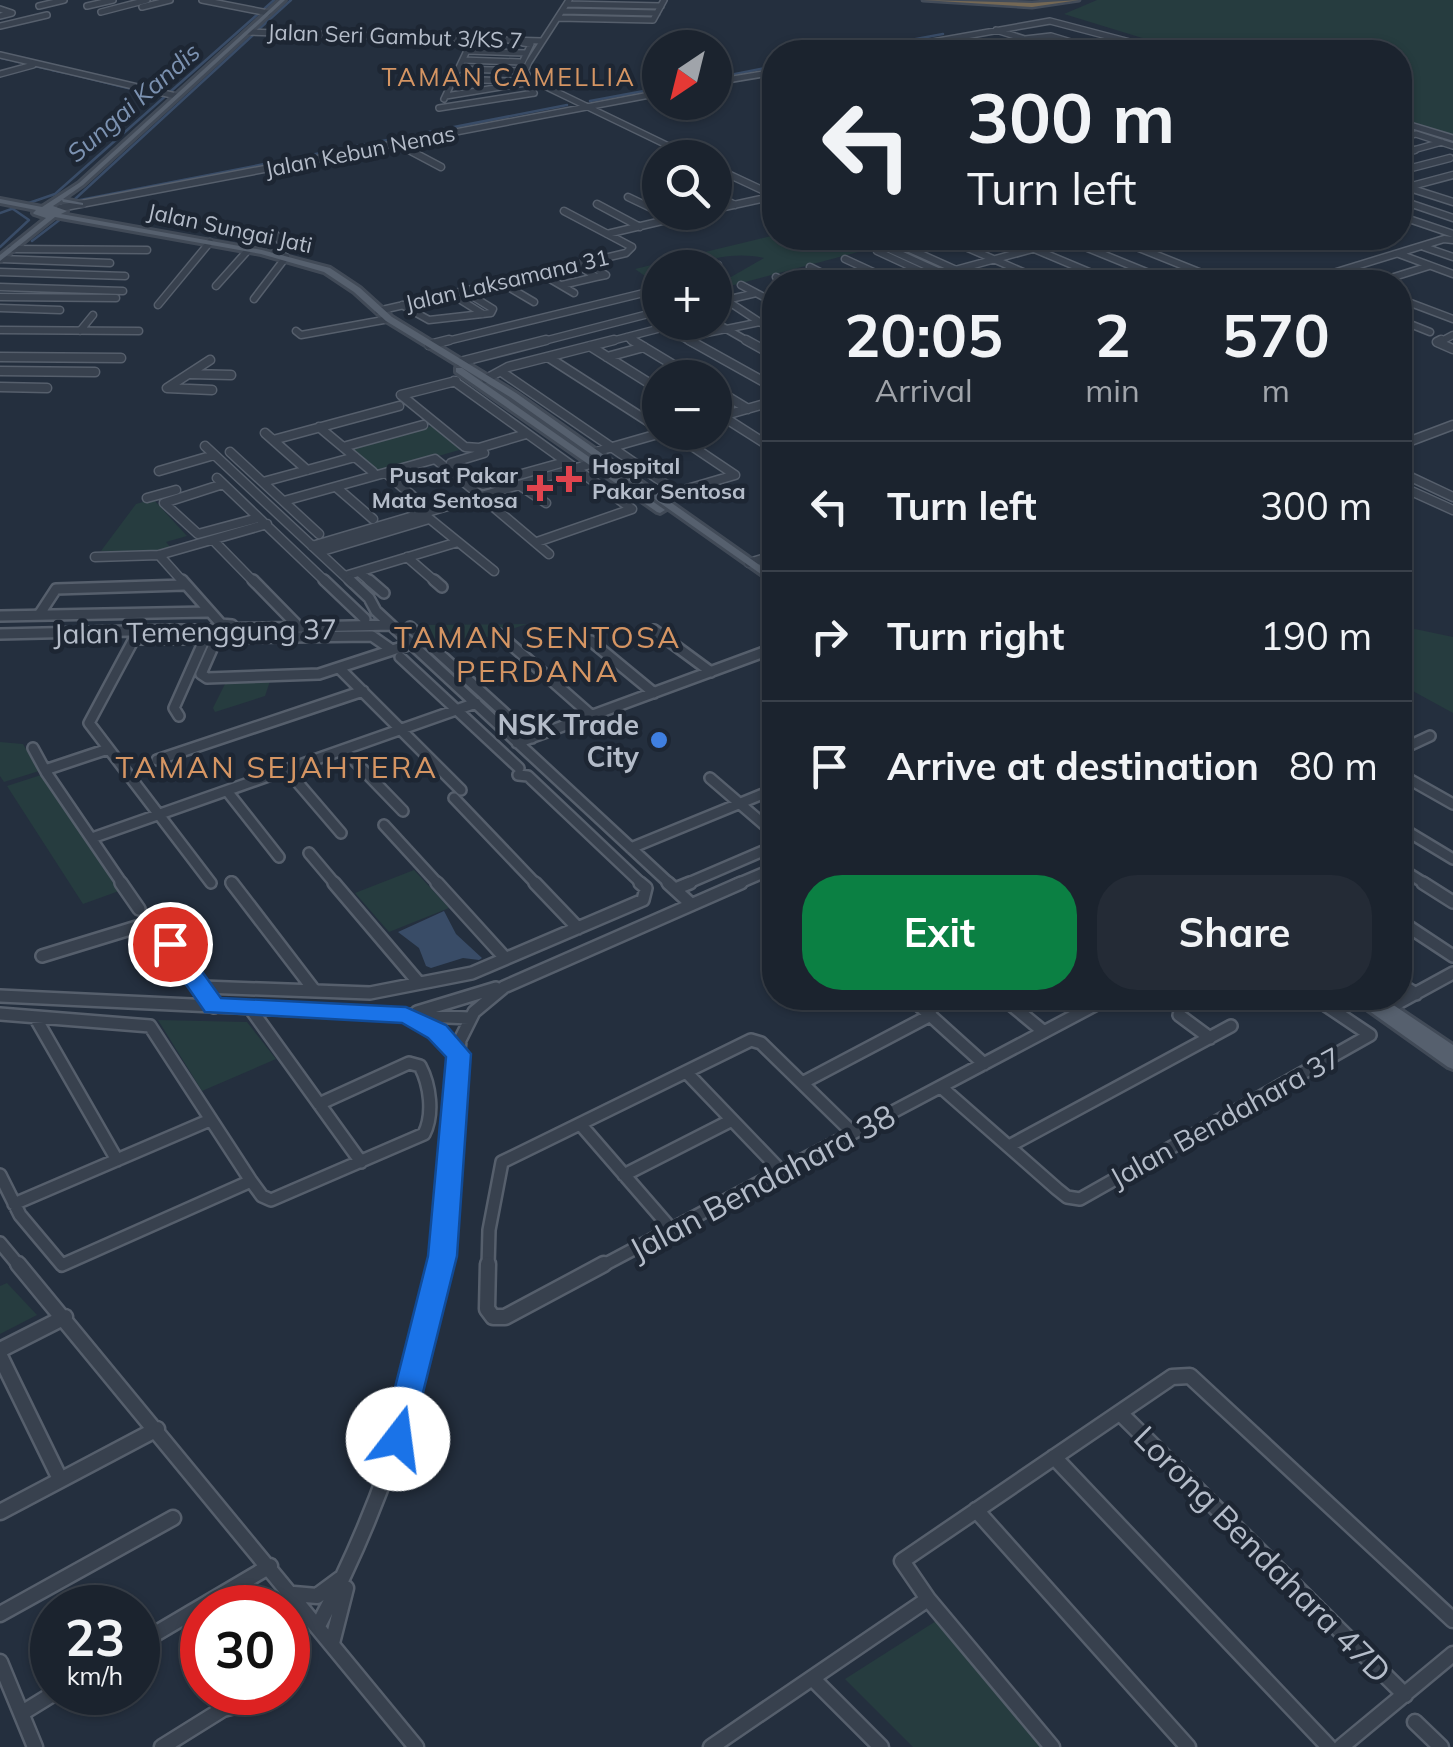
<!DOCTYPE html>
<meta charset="utf-8">
<style>
:root{--surface:#1b232e;--page:#242b36;--text:#f1f3f6;--muted:#a0a4aa;--line:#39404a;--accent:#0b8043}
body{margin:0;font-family:Mulish,sans-serif;background:var(--page);color:var(--text);height:100vh;display:flex;flex-direction:column;font-size:38px;white-space:nowrap}
*{box-sizing:border-box;margin:0}
p{font-size:32px;color:var(--muted)}
.icon{flex:none;width:55px;height:55px;fill:none;stroke:currentColor;stroke-width:2;stroke-linecap:round;stroke-linejoin:round}
.map{position:relative;flex:1;overflow:hidden}
.panel{position:absolute;left:762px;top:270px;width:650px;height:740px;display:flex;flex-direction:column;background:var(--surface);border-radius:40px;box-shadow:0 2px 8px #0004,0 0 0 2px var(--line)}
.panel>*{flex:none}
.banner{position:absolute;left:762px;top:40px;width:650px;height:210px;border-radius:40px;box-shadow:0 2px 8px #0004,0 0 0 2px var(--line);background:#1b232e;color:var(--text);overflow:hidden}
.needle{width:65px;rotate:215deg}
.tools{position:absolute;left:642px;top:30px;display:grid;gap:20px}
.tools a{display:grid;place-items:center;width:90px;height:90px;border-radius:50%;background:var(--surface);box-shadow:0 2px 8px #0004,0 0 0 2px var(--line);font-size:50px}
.speed{position:absolute;left:30px;top:1585px;display:flex;gap:20px;font-size:50px;font-weight:700;text-align:center}
.speed>*{display:grid;place-content:center;width:130px;height:130px;border-radius:50%;background:var(--surface);box-shadow:0 2px 8px #0004,0 0 0 2px var(--line);line-height:1}
.speed small{font-size:25px;font-weight:400}
.speed .limit{border:15px solid #d22;background:#fff;color:#111}
.pin{position:absolute;display:grid;place-items:center;width:85px;height:85px;color:#fff;margin:-42px;border:5px solid #fff;border-radius:50%;box-shadow:0 2px 10px #0007}
.me{position:absolute;width:110px;margin:-55px;rotate:15deg;stroke-linejoin:round;filter:drop-shadow(0 0 8px #0008)}
.turn{display:flex;align-items:center;gap:35px;height:210px;padding:0 40px;font-size:45px}
.turn .icon{width:130px;height:130px;stroke-width:2.5}
.turn b{display:block;font-size:70px;line-height:85px}
.eta{display:flex;justify-content:space-evenly;align-items:center;height:170px;text-align:center}
.eta b{font-size:60px;font-weight:700;line-height:70px}
.primary-button{display:flex;gap:20px;margin-top:auto;padding:20px 40px}
.primary-button a{flex:1;height:115px;border-radius:40px;background:var(--accent);color:#fff;font-size:40px;font-weight:700;line-height:115px;text-align:center}
.primary-button a+a{background:var(--page);color:var(--text)}
ul{padding:0;list-style:none}
li{display:flex;align-items:center;gap:30px;height:130px;padding:0 40px;border-top:2px solid var(--line)}
li div{flex:1}
li b{display:block;font-size:38px}
li em{font-style:normal}
.map>svg:first-child{display:block}
</style>
<div class="map">
<svg width="1453" height="1747" viewBox="0 0 1453 1747">
<rect width="100%" height="100%" fill="#242f3e"/>
<path fill="#263c3f" d="M1097 0H1453V135L1400 118V52H1188L1064 14Z
M775 235 855 238 877 247 715 290V277H731L764 258C722 249 700 267 660 268V272L645 276 635 269Z
M432 426 463 449 379 473 349 448Z
M153 499 187 536 166 542 171 548 148 554 101 551 136 504Z
M527 624 460 646 451 637 436 642 418 625Z
M1415 629 1453 637V713L1400 684V636Z
M270 681 265 696 215 712 213 708 226 682Z
M0 742 23 744 39 771 4 782 0 776Z
M41 775 119 891 83 904 7 786Z
M414 870 449 908 389 932 355 893Z
M158 1020 247 1022 276 1059 202 1091Z
M7 1283 37 1315 0 1334V1286Z
M936 1621 1041 1747H913L845 1679Z"/>
<path fill="#394c67" d="M444 911 456 934 482 958 479 960 463 958 431 968 426 966 419 948 398 932Z"/>
<g fill="none" stroke-linecap="round" stroke-linejoin="round">
<path stroke="#394c67" stroke-width="2.5" d="M264 9 274 0
M259 29 291 0
M1151 50 1159 52
M846 52 943 34
M1 58 11 60
M15 61 19 62
M35 66 48 69
M52 70 66 73
M71 74 140 91
M715 78 775 66
M147 93 156 95
M590 101 660 88
M1400 126 1453 142
M75 199 253 35
M75 201 567 105
M23 205 55 194 258 14
M0 213 17 207
M32 241 62 218
M0 247 29 220 13 209"/>
<defs>
<path id="minor-far5" d="M202 0 268 13
M569 0 529 62 525 71 530 79 681 152
M567 4 661 6
M39 6 64 0
M87 6 113 0
M142 7 170 0
M0 9 12 13 0 16
M562 11 657 13
M101 12 147 0
M558 18 653 20 664 0
M0 26 47 15
M996 30 1066 52
M248 32 542 41
M1025 39 1051 36 1104 52
M523 43 531 44 518 71 534 93
M467 51 526 53
M876 52 1050 21 1168 52
M1020 52 1043 48
M0 55 176 96
M463 60 520 62
M459 69 523 71
M0 74 33 65
M454 79 512 81
M715 82 775 72
M446 96 525 83
M444 99 473 38
M439 108 534 93
M1400 122 1453 138
M1400 137 1416 134 1453 146
M398 144 413 152
M351 152 660 93
M1406 152 1442 142"/>
<path id="minor-far4" d="M409 150 441 167
M676 150 693 158
M1400 154 1415 150
M715 168 775 196
M1400 171 1450 158
M1400 185 1453 202
M1408 187 1453 175
M715 195 735 205
M628 197 672 218
M1400 200 1453 218
M597 204 640 227
M60 208 364 150
M715 209 775 196
M564 211 632 247
M1400 216 1453 234
M607 234 700 212
M865 238 962 282
M885 238 983 282
M945 238 1046 282
M1008 238 1113 282
M1114 238 1224 282
M1068 240 1171 282
M897 245 924 238
M1424 247 1453 257
M11 249 147 250
M877 251 931 276
M273 254 285 248 276 235
M1399 254 1453 274
M1 259 110 263
M845 259 895 282
M576 264 596 277 606 275 585 262
M810 267 840 282
M715 268 718 265
M0 272 125 276
M540 273 574 293
M776 277 786 282
M500 282 534 302
M911 282 1073 238
M1304 282 1444 239 1453 240
M1378 282 1429 266
M562 285 596 277
M741 285 775 303
M216 286 249 249
M0 287 123 291
M464 291 493 309
M451 294 483 314
M0 297 116 298
M254 299 286 257
M1400 299 1453 319
M726 300 761 323
M726 300 756 293
M158 305 210 242
M402 305 429 320 491 313 493 309
M0 308 60 310
M378 311 626 253 632 247
M1400 320 1430 332
M723 327 751 343
M0 330 139 331
M80 331 93 315
M296 331 301 335 389 319
M627 337 636 343
M687 337 775 319
M439 343 660 289
M536 343 660 311
M604 343 665 327 693 343
M1438 343 1453 335"/>
<path id="minor-far3" d="M632 340 695 378
M689 340 775 388
M746 340 775 356
M1441 340 1437 342 1453 349
M429 345 449 340
M590 346 660 390
M0 357 121 358
M548 357 660 429
M607 357 644 347
M210 360 167 388 212 390
M460 362 546 340
M0 371 95 372
M503 373 677 492 735 475 671 432
M190 374 231 375
M486 379 508 367 614 340
M454 381 632 509 537 542
M456 381 401 395 465 447 479 448 526 434
M0 387 47 388
M715 389 748 409
M722 416 774 449
M715 418 775 401
M319 427 373 472
M265 433 307 470
M273 440 399 406
M1400 445 1453 425
M205 446 352 583
M343 447 423 425
M230 452 319 534
M595 452 665 432
M484 453 451 463 483 485 565 462
M159 471 214 455
M1400 472 1453 497
M386 473 423 505
M217 478 327 583
M263 482 355 457
M223 484 164 503 198 534 258 518
M519 485 546 503
M1400 486 1453 510
M336 487 373 519
M147 498 176 490
M284 501 435 459 481 496
M490 504 549 554
M425 515 494 571
M213 540 255 583
M312 546 590 464
M319 552 429 519
M159 555 184 583
M95 557 159 555 267 524
M407 557 437 583
M749 563 775 555
M359 572 372 583
M345 576 458 542"/>
<path id="minor-far2" d="M182 580 221 624 232 625
M253 580 296 624
M324 580 365 619
M350 580 369 598 376 611 671 885
M369 580 384 593
M434 580 442 587
M39 615 56 589 184 585
M0 616 208 612
M410 627 532 738
M654 630 711 672
M0 634 391 625
M499 634 592 716
M216 640 201 674 207 678 319 674 411 644
M591 641 654 693
M400 657 519 768
M339 668 461 790
M179 716 174 708 206 636
M517 743 775 648
M33 748 45 770 108 749
M344 750 403 811
M1400 750 1430 736
M157 760 363 691
M287 770 341 833
M46 772 123 885
M1400 774 1453 804
M518 775 528 776 643 885
M710 778 775 834
M227 791 279 857
M454 798 537 885
M384 825 439 885
M1400 827 1453 859
M92 838 476 703
M631 848 775 789
M309 853 336 885
M1400 868 1427 885
M231 882 233 885
M211 883 89 723 134 639 372 636 392 650
M684 885 775 846
M735 885 775 868"/>
<path id="minor-far1" d="M121 883 139 909
M232 883 314 990
M334 883 419 983
M437 883 505 958
M535 883 578 928
M668 883 691 904
M1423 883 1453 902
M675 889 690 883
M1400 921 1453 956
M42 956 153 922 214 1007
M1400 984 1416 994
M203 987 370 993 472 973 643 900 646 888 640 883
M0 996 469 1018
M911 998 984 1064
M1003 998 1044 1032
M250 1008 361 1162
M1389 1008 1453 973
M417 1012 496 988
M0 1014 150 1026 251 1181 262 1196 271 1200 424 1134C434 1114 430 1085 420 1066L409 1063 319 1104
M1179 1015 1210 1038
M35 1017 117 1160
M412 1018 437 1031 459 1054
M687 1073 782 1172
M802 1083 931 1015
M941 1087 1057 1189 1067 1197 1080 1199 1370 1035 1315 998
M581 1125 673 1231
M853 1133 1108 998
M1009 1146 1231 1026
M0 1175 20 1215 62 1265 251 1181
M624 1175 732 1120
M14 1204 210 1120
M0 1243 20 1267
M440 1267 460 1040 474 1012 504 987 741 883
M488 1267 489 1230 502 1162 751 1040 761 1043 853 1133
M600 1267 853 1133"/>
<path id="minor" d="M18 1264 416 1747
M488 1264 487 1309 493 1317H505L604 1264
M0 1350 65 1317
M0 1356 60 1479
M1120 1413 1405 1695
M1054 1457 1329 1747
M976 1510 1188 1747
M0 1512 157 1429
M294 1594 317 1596 340 1579
M0 1614 173 1518
M318 1626C379 1512 419 1392 441 1264
M332 1643 346 1588
M138 1644 270 1566
M0 1662 35 1747
M813 1679 881 1747
M22 1713 56 1692
M1415 1722 1441 1747
M162 1747 223 1709 250 1702
M711 1747 928 1599
M1052 1747 928 1599 902 1561 1172 1377 1190 1376 1453 1620
M1341 1747 1453 1654"/>
<path id="major" d="M280 0H285L83 185 63 199 83 203V205L63 202 62 200 53 206 67 211 61 214 262 250 330 268 360 288 392 317 516 393 775 576V584L510 397 386 321 354 292 324 272 261 254 55 217 0 261V255L46 218 34 214 33 213 36 210 0 203V199L42 207 79 183Z
M456 368H462L665 510 660 513 657 512 456 372Z
M1351 998H1383L1453 1045V1069L1448 1067Z"/>
<path id="highway" d="M923 0 1032 3 1079 0 1032 7Z"/>
</defs>
<use href="#minor-far5" stroke="#565f6c" stroke-width="8"/>
<use href="#minor-far4" stroke="#565f6c" stroke-width="9"/>
<use href="#minor-far3" stroke="#565f6c" stroke-width="11"/>
<use href="#minor-far2" stroke="#565f6c" stroke-width="14"/>
<use href="#minor-far1" stroke="#565f6c" stroke-width="16"/>
<use href="#minor" stroke="#565f6c" stroke-width="19"/>
<use href="#major" stroke="#414a57" stroke-width="6"/>
<use href="#highway" stroke="#434c59" stroke-width="5"/>
<use href="#minor-far5" stroke="#38414e" stroke-width="5"/>
<use href="#minor-far4" stroke="#38414e" stroke-width="6"/>
<use href="#minor-far3" stroke="#38414e" stroke-width="8"/>
<use href="#minor-far2" stroke="#38414e" stroke-width="9"/>
<use href="#minor-far1" stroke="#38414e" stroke-width="11"/>
<use href="#minor" stroke="#38414e" stroke-width="14"/>
<use href="#major" fill="#56606e" fill-rule="evenodd"/>
<use href="#highway" fill="#746855" fill-rule="evenodd"/>
</g>
<path fill="#1a73e8" stroke="#114b97" stroke-width="2.5" d="M170 936 178 938 221 998 406 1007 446 1025 471 1054 457 1256 409 1449 398 1453 387 1449 382 1439 428 1256 446 1057 428 1038 402 1023 205 1012 158 944Z"/>
<g fill="#e0444e" stroke="#1d2633" stroke-width="4">
<path d="M564 464h10v10h10v10h-10v10h-10v-10h-10v-10h10z"/>
<path d="M535 473h10v10h10v10h-10v10h-10v-10h-10v-10h10z"/>
</g>
<circle fill="#3f7fe0" stroke="#1d2633" stroke-width="4" cx="659" cy="740" r="10"/>
<g text-anchor="middle" dominant-baseline="central" stroke-width="9" stroke-linejoin="round" paint-order="stroke">
<g font-size="22" fill="#b4bcc9" stroke="#1d2633">
<text transform="translate(395 36) rotate(2)">Jalan Seri Gambut 3/KS 7</text>
<text transform="translate(360 151) rotate(-11)">Jalan Kebun Nenas</text>
<text transform="translate(230 228) rotate(12)">Jalan Sungai Jati</text>
<text transform="translate(507 280) rotate(-13)">Jalan Laksamana 31</text>
</g>
<g font-size="22" font-weight="bold" fill="#b4bcc9" stroke="#1d2633" text-anchor="start">
<text x="592" y="466">Hospital<tspan x="592" dy="25">Pakar Sentosa</tspan></text>
<text x="518" y="475" text-anchor="end">Pusat Pakar<tspan x="518" dy="25">Mata Sentosa</tspan></text>
</g>
<g font-size="25" letter-spacing="2.5" fill="#d59563" stroke="#1d2633">
<text x="509" y="76">TAMAN CAMELLIA</text>
</g>
<g font-size="25" font-style="italic" fill="#7c92b1" stroke="#1d2633">
<text transform="translate(133 102) rotate(-41)">Sungai Kandis</text>
</g>
<g font-size="28" fill="#b4bcc9" stroke="#1d2633">
<text transform="translate(195 631) rotate(-1)">Jalan Temenggung 37</text>
<text transform="translate(1225 1117) rotate(-29)">Jalan Bendahara 37</text>
</g>
<g font-size="28" font-weight="bold" fill="#b4bcc9" stroke="#1d2633" text-anchor="end">
<text x="639" y="724">NSK Trade<tspan x="639" dy="32">City</tspan></text>
</g>
<g font-size="30" letter-spacing="2.5" fill="#d59563" stroke="#1d2633">
<text x="538" y="637">TAMAN SENTOSA<tspan x="538" dy="34">PERDANA</tspan></text>
<text x="277" y="767">TAMAN SEJAHTERA</text>
</g>
<g font-size="32" fill="#b4bcc9" stroke="#1d2633">
<text transform="translate(762 1182) rotate(-28)">Jalan Bendahara 38</text>
<text transform="translate(1263 1554) rotate(45)">Lorong Bendahara 47D</text>
</g>
</g>
</svg>
<div class="tools">
<a><svg class="needle" viewBox="-14 -14 28 28"><path d="M0-13l5 13h-10z" fill="#e53935"/><path d="M0 13l5-13h-10z" fill="#a0a4aa"/></svg></a>
<a><svg class="icon" aria-label="search" viewBox="0 0 24 24"><circle cx="10" cy="10" r="6"/><path d="M15 15l6 6"/></svg></a>
<a>+</a>
<a>−</a>
</div>
<div class="speed"><div>23<small>km/h</small></div><div class="limit">30</div></div>
<div class="pin" style="left:170px;top:944px;background:#d93025"><svg class="icon" aria-label="arrive" viewBox="0 0 24 24"><path d="M6 21V4h12l-3 4 3 4H6"/></svg></div>
<svg class="me" style="left:398px;top:1439px" viewBox="-20 -20 40 40"><circle r="19" fill="#fff"/><path d="M0-13L10 11 0 6-10 11z" fill="#1a73e8"/></svg>
<div class="banner">
<div class="turn"><svg class="icon" aria-label="left" viewBox="0 0 24 24"><path d="M17 20v-9H6M10 6l-5 5 5 5"/></svg><div><b>300 m</b>Turn left</div></div>
</div>
<section class="panel">
<div class="eta">
<div><b>20:05</b><p>Arrival</p></div>
<div><b>2</b><p>min</p></div>
<div><b>570</b><p>m</p></div>
</div>
<ul>
<li><svg class="icon" aria-label="left" viewBox="0 0 24 24"><path d="M17 20v-9H6M10 6l-5 5 5 5"/></svg><div><b>Turn left</b></div><em>300 m</em></li>
<li><svg class="icon" aria-label="right" viewBox="0 0 24 24"><path d="M7 20v-9h11M14 6l5 5-5 5"/></svg><div><b>Turn right</b></div><em>190 m</em></li>
<li><svg class="icon" aria-label="arrive" viewBox="0 0 24 24"><path d="M6 21V4h12l-3 4 3 4H6"/></svg><div><b>Arrive at destination</b></div><em>80 m</em></li>
</ul>
<div class="primary-button"><a>Exit</a><a>Share</a></div>
</section>
</div>
